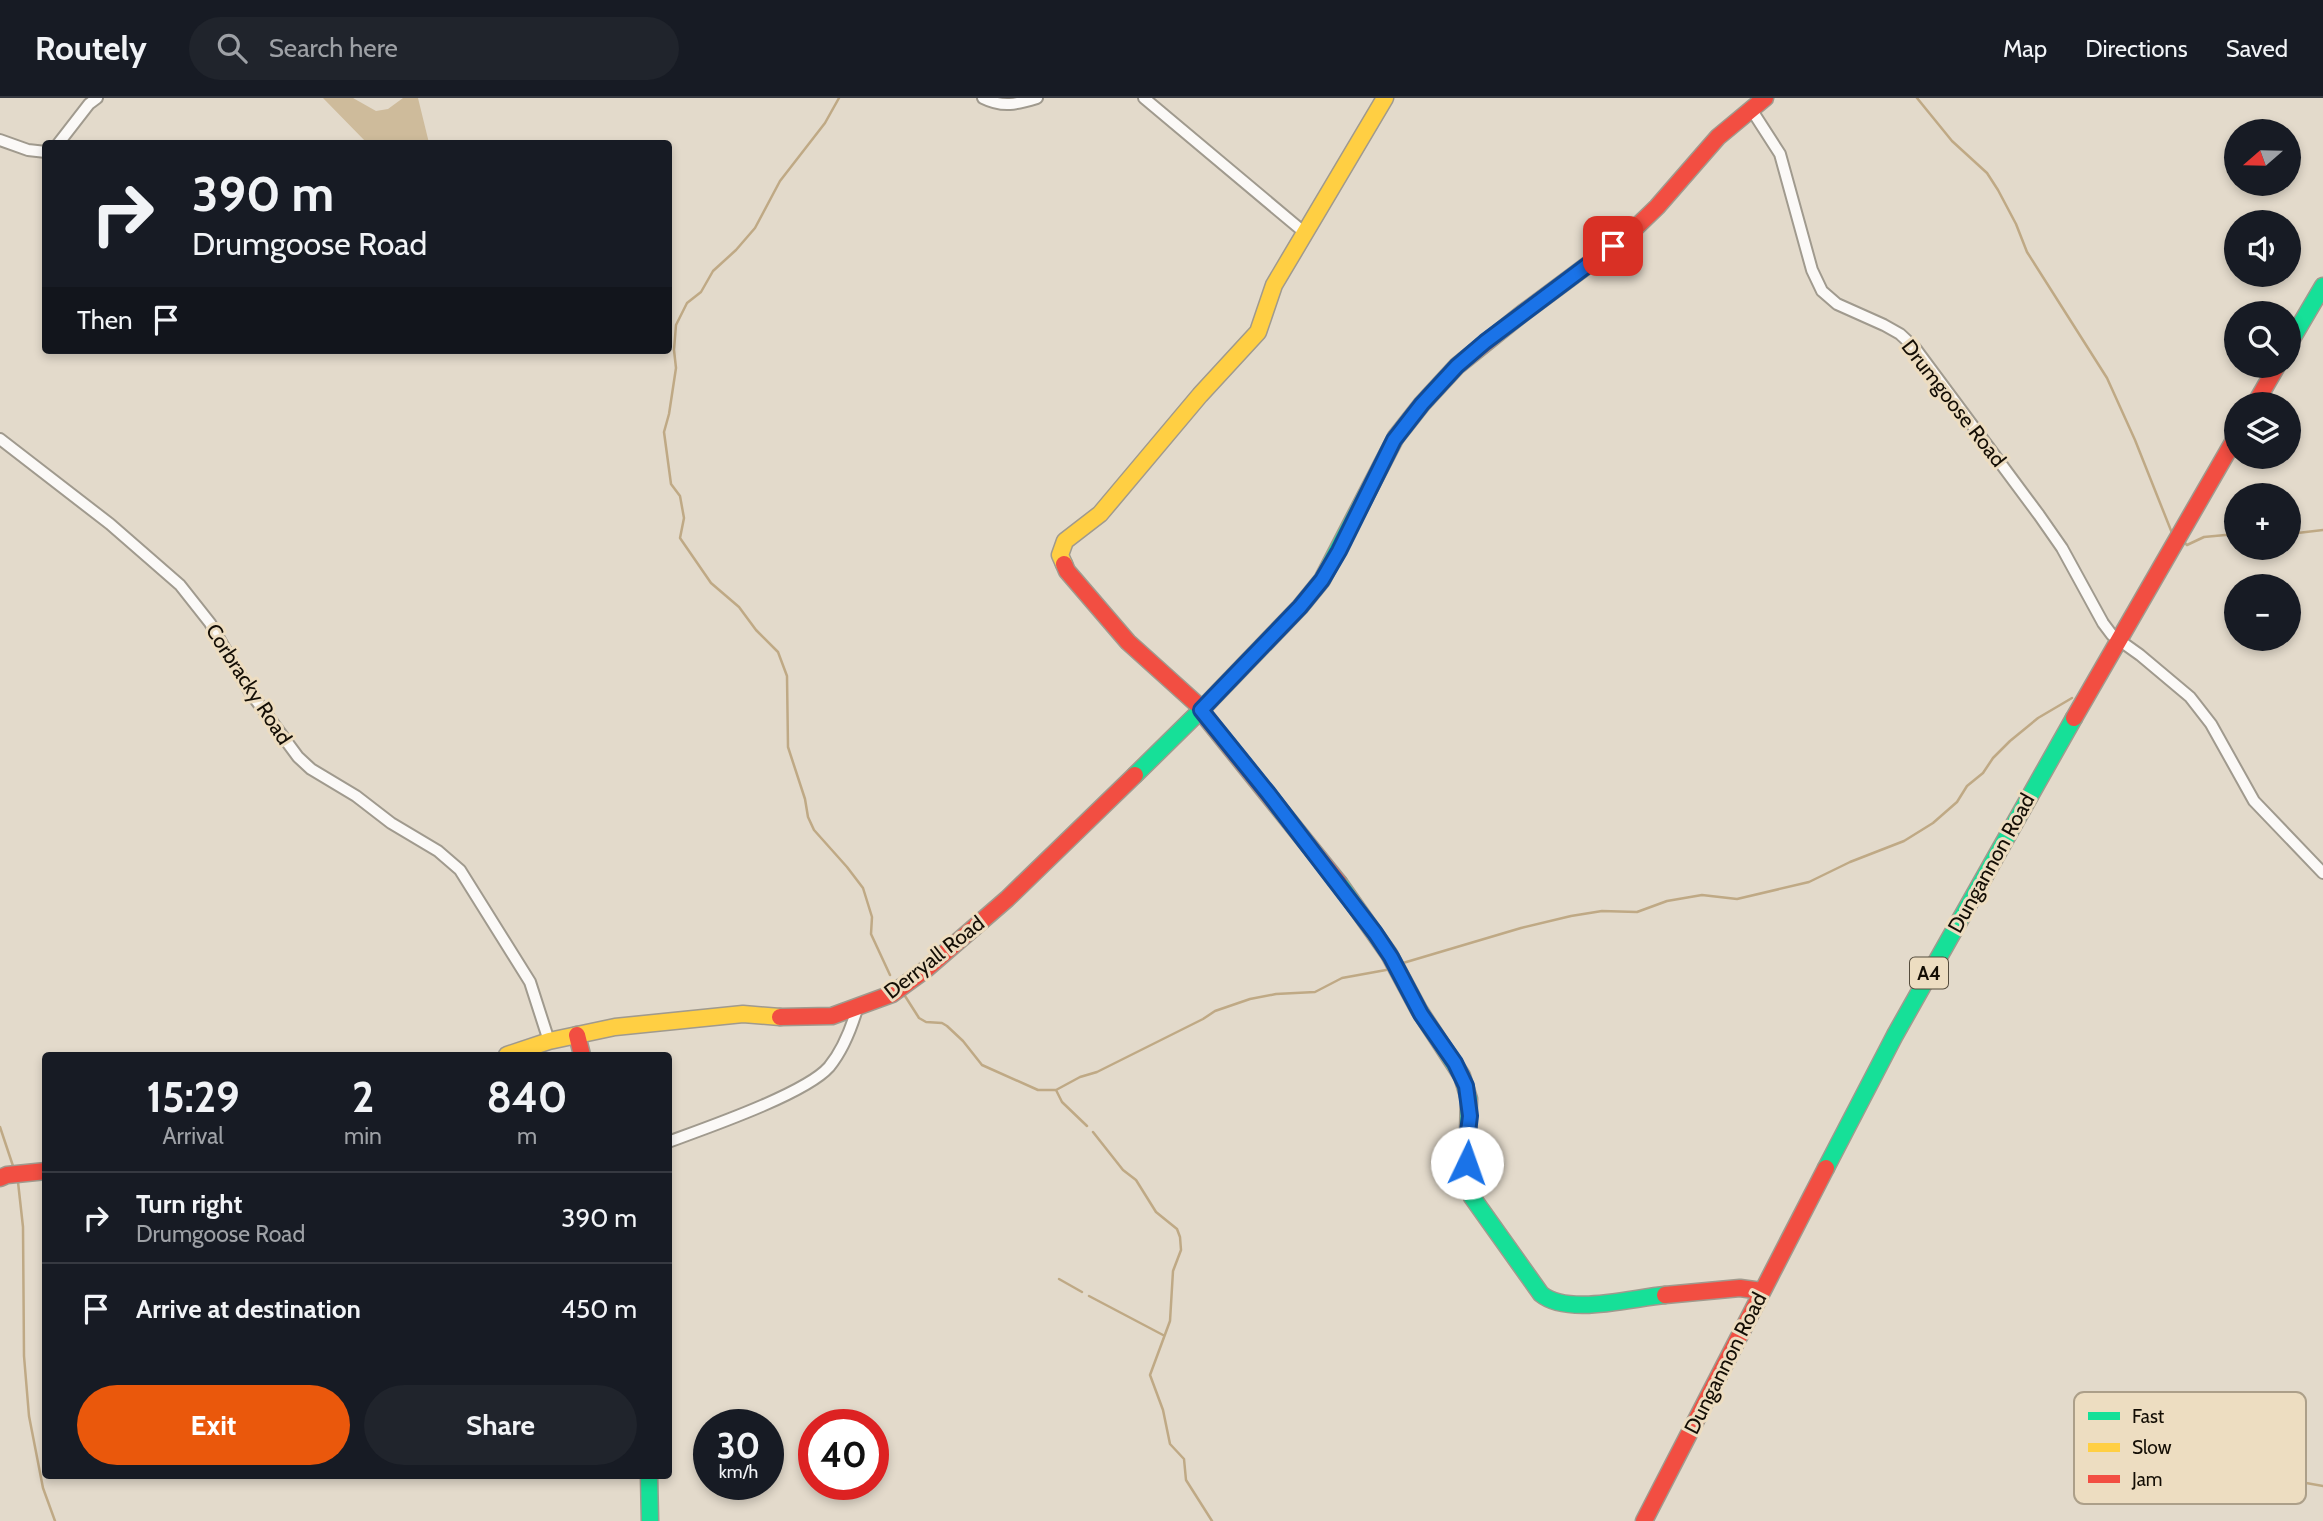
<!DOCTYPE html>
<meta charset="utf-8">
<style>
:root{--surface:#171b24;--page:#20242c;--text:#f1f3f6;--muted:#9ea1a6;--line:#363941;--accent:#ea580c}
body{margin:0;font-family:Cabin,sans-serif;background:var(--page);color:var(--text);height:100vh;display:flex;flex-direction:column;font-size:26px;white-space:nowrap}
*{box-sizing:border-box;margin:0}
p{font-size:23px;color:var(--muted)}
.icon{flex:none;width:38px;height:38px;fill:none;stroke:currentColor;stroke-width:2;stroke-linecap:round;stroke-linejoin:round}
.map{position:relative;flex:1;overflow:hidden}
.drawer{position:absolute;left:42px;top:954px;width:630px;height:427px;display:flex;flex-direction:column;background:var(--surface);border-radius:7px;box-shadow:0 4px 10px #0003}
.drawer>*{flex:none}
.hud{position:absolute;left:42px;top:42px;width:630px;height:214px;border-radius:7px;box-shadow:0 4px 10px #0003;background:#171b24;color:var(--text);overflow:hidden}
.needle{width:46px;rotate:250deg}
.fabs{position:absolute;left:2224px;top:21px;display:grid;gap:14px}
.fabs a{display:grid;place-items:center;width:77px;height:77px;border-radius:50%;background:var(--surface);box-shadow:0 4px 10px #0003;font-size:35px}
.speed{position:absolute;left:693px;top:1311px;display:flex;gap:14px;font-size:35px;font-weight:700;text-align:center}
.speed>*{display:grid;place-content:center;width:91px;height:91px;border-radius:50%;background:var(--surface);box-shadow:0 4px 10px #0003;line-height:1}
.speed small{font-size:18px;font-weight:400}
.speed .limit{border:10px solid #d22;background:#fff;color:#111}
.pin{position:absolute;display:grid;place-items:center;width:60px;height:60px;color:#fff;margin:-30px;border-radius:14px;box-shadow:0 4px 10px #0006}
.me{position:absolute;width:77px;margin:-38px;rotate:3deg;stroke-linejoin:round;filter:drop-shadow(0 0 5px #0008)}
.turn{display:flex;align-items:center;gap:24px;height:147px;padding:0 35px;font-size:32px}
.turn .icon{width:91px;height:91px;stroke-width:2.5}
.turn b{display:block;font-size:49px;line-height:60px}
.then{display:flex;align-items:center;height:66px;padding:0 35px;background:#0003;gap:14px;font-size:26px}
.eta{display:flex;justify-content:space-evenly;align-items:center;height:119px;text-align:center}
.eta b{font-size:42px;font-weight:700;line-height:49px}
.button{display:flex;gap:14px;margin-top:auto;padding:14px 35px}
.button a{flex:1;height:80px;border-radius:42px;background:var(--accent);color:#fff;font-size:28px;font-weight:700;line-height:80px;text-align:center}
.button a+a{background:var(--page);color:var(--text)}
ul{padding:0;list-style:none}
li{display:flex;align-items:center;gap:21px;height:91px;padding:0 35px;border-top:2px solid var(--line)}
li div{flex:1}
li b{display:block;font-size:26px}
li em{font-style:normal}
header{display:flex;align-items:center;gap:42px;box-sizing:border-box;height:98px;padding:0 35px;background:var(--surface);border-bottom:2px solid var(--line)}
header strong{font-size:33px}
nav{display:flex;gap:38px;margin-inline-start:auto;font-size:24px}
.search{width:490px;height:63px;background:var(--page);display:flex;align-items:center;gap:18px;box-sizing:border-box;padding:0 24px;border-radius:38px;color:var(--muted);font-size:26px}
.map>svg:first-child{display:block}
</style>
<header>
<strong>Routely</strong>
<div class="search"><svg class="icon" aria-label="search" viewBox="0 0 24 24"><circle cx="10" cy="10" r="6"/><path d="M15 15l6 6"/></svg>Search here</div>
<nav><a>Map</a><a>Directions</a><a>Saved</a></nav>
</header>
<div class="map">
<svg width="2323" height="1423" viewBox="0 0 2323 1423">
<rect width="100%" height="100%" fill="#e3dacb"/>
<path fill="#cebb9b" d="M323 0H353L376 13 388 11 403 0H418L429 45H367Z"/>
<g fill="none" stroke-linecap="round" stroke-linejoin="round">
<path stroke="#bfa985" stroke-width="2.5" d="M839 0 825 25 780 83 755 130 736 152 713 173 701 194 687 205 676 227 674 252 676 270 669 316 664 334 671 386 680 398 684 420 680 440 711 485 739 509 756 532 778 554 787 578 788 649 805 701 808 719 814 732 847 769 863 790 872 819 871 836 890 877
M1917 0 1952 43 1987 75 1998 92 2016 126 2027 154 2107 280 2135 342 2172 435
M2289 436 2323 432
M2185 445 2187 447 2204 439 2236 436
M1403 865 1521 830 1571 818 1602 813 1637 814 1667 803 1702 797 1737 801 1809 784 1850 764 1904 743 1933 725 1957 704 1967 688 1983 675 1993 660 2010 643 2038 620 2072 600
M905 898 919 920 926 924 942 925 947 928 963 943 982 967 1038 992H1056L1062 1004 1087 1028
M1056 992 1080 979 1097 974 1203 921 1215 913 1250 901 1276 896 1315 894 1342 880 1386 872
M0 1029 13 1068
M1093 1034 1123 1072 1136 1082 1156 1114 1177 1131 1180 1139 1181 1152 1173 1173 1170 1223 1150 1277 1163 1312 1170 1346 1184 1361 1186 1382 1212 1423
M18 1084 23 1129 24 1258 29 1318 43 1390 55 1423
M1059 1181 1082 1194
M1089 1198 1163 1237
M2247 1361 2295 1383 2323 1388"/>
<defs>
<path id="street" d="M983 0C1003 10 1017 6 1037 0
M1144 0 1305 135
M1751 11 1780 56 1812 172 1822 193 1837 206 1884 227 1900 236 1915 250 2039 417 2062 450 2103 525 2112 537 2140 557 2190 599 2211 626 2254 703 2323 775
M0 42 28 52 46 54
M58 46 89 6 97 0
M0 341 110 426 180 487 210 525 250 594 298 659 311 671 356 698 391 725 438 753 460 772 530 884 549 943
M668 1044C706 1030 805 996 829 969 843 952 851 931 857 911"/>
<path id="fast" d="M2289 246 2323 188
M1135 677 1201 612 1300 509 1322 482 1396 339
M1339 785 1389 856 1419 912 1462 978 1469 1001 1467 1071 1472 1099 1541 1196C1568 1218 1631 1200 1665 1197
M1826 1070 1895 937 2074 620
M649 1377 650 1423"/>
<path id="slow" d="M1064 466 1060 457 1065 443 1100 416 1200 297 1258 234 1274 187 1385 0
M507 957 549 943 615 929 743 916 780 919"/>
<path id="jam" d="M2255 306 2277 268
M1396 339 1422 306 1457 268 1523 215 1628 137 1657 109 1718 39 1765 0
M1064 466 1067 473 1128 544 1199 608 1203 616 1339 785
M2074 620 2236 339
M780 919 832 918 892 896 925 872 1007 801 1135 677
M577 937 582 957
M0 1080 7 1077 46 1073
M1665 1197 1740 1190 1762 1193
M1644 1423 1826 1070"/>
</defs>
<use href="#street" stroke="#a09a8e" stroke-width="14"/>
<use href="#fast" stroke="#a09a8e" stroke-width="19"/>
<use href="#slow" stroke="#a09a8e" stroke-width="19"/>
<use href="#jam" stroke="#a09a8e" stroke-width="19"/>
<use href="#street" stroke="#fbf9f7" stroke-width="10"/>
<use href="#fast" stroke="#16e098" stroke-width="16"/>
<use href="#slow" stroke="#ffcf43" stroke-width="16"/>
<use href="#jam" stroke="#f24e42" stroke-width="16"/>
</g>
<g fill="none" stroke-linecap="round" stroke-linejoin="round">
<defs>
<path id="route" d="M1467 1065 1466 1050 1470 1018 1466 988 1455 965 1421 916 1391 859 1375 835 1268 695 1201 612 1300 509 1322 482 1339 453 1394 342 1422 306 1457 268 1485 244 1613 148"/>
</defs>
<use href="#route" stroke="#114b97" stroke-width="18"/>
<use href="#route" stroke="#1a73e8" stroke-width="12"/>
</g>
<g text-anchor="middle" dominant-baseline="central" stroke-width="6" stroke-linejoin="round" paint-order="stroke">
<rect fill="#edddc1" stroke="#554c3d" stroke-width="2" x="1910" y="859.5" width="38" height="31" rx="5"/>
<g font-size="19" font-weight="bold" fill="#140e05">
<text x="1929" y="875">A4</text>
</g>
<g font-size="21" fill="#140e05" stroke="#edddc1">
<text transform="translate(1954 305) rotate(52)">Drumgoose Road</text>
<text transform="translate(249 586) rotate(57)">Corbracky Road</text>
<text transform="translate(1991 765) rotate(-61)">Dungannon Road</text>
<text transform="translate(934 859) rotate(-38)">Derryall Road</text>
<text transform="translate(1725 1265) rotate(-63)">Dungannon Road</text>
</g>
</g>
<rect x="2074" y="1294" width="232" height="112" rx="10" fill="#edddc1" stroke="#ac9f89" stroke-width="2"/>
<rect x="2088" y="1314" width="32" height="8" fill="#16e098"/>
<rect x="2088" y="1345" width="32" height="9" fill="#ffcf43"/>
<rect x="2088" y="1377" width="32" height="8" fill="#f24e42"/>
<g font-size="19" fill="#140e05">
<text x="2132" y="1325">Fast</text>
<text x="2132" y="1356">Slow</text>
<text x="2132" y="1388">Jam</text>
</g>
</svg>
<div class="fabs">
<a><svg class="needle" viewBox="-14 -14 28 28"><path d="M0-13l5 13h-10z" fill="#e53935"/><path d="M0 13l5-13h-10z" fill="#9ea1a6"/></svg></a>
<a><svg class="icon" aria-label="sound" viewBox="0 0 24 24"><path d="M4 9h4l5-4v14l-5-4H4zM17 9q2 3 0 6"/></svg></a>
<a><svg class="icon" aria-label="search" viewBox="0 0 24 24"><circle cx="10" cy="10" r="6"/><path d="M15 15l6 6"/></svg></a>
<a><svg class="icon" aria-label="layers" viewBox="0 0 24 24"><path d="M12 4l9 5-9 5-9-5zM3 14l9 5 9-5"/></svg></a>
<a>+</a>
<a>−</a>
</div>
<div class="speed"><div>30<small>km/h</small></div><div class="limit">40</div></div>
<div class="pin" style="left:1613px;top:148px;background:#d93025"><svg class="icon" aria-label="arrive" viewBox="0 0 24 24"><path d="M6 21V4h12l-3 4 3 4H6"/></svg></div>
<svg class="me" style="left:1467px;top:1065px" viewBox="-20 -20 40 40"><circle r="19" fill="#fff"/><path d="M0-13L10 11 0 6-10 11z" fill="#1a73e8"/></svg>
<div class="hud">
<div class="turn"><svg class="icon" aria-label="right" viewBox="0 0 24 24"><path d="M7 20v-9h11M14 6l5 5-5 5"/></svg><div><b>390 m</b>Drumgoose Road</div></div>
<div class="then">Then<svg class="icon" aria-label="arrive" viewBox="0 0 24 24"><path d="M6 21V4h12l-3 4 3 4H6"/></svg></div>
</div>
<section class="drawer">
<div class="eta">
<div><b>15:29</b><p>Arrival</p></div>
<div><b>2</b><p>min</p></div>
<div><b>840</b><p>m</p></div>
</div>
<ul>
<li><svg class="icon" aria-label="right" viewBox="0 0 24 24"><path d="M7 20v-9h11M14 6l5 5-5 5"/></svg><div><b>Turn right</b><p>Drumgoose Road</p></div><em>390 m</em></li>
<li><svg class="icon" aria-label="arrive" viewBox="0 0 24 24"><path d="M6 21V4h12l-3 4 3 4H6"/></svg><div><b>Arrive at destination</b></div><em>450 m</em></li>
</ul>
<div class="button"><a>Exit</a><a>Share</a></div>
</section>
</div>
